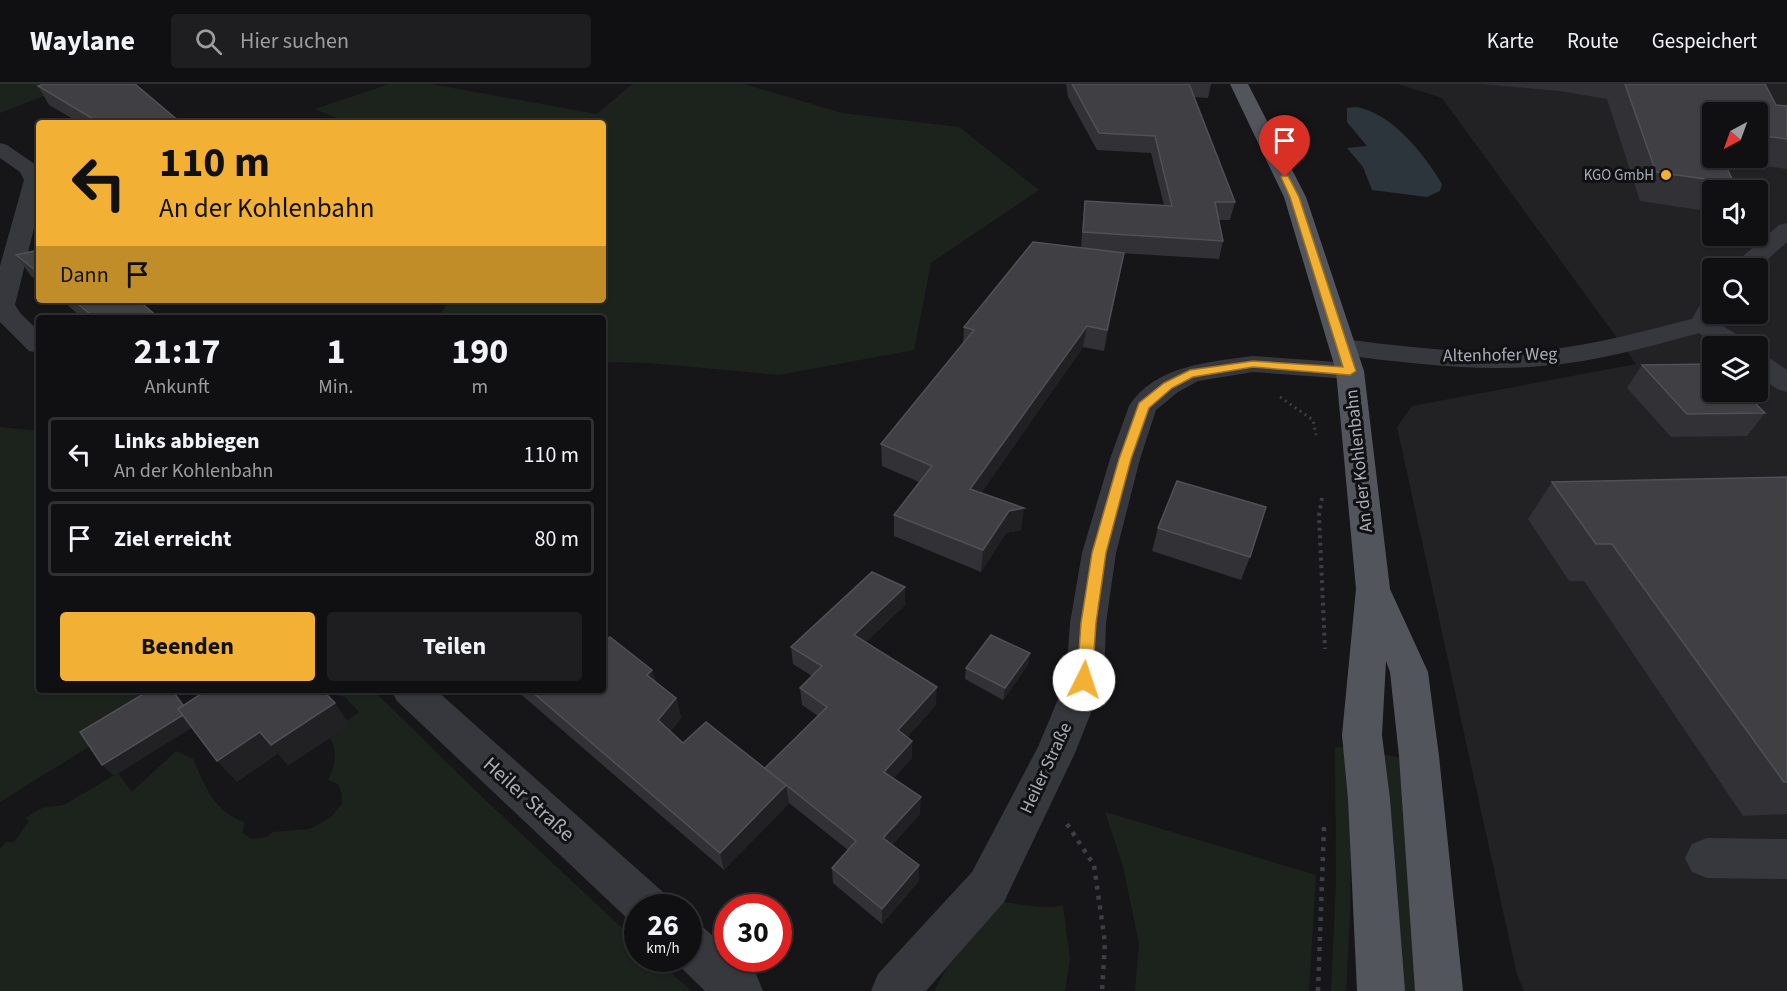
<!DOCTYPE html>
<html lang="de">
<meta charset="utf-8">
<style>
:root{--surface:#101012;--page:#1e1e20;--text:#f1f3f6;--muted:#9c9d9f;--line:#303032;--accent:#f2b134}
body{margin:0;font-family:"Source Sans 3",sans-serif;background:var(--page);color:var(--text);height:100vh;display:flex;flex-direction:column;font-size:22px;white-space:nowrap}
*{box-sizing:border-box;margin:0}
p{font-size:20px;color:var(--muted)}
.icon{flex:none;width:33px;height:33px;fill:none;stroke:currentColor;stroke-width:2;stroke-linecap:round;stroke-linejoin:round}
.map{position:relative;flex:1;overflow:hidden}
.side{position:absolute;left:36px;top:231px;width:570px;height:378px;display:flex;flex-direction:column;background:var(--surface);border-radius:6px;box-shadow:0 2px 4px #0004,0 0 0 2px var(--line)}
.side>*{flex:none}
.guide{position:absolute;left:36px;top:36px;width:570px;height:183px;border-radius:6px;box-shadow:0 2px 4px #0004,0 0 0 2px var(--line);background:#f2b134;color:#111;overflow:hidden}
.needle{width:39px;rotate:221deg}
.controls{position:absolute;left:1702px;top:18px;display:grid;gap:12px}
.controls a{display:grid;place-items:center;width:66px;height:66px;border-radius:6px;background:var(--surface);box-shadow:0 2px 4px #0004,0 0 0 2px var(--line);font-size:30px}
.speed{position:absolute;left:624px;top:810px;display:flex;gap:12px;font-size:30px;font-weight:700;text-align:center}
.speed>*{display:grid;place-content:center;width:78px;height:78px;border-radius:50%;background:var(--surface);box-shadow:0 2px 4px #0004,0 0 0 2px var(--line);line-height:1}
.speed small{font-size:15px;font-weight:400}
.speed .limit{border:9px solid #d22;background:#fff;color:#111}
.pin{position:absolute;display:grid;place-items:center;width:51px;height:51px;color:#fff;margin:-62px -26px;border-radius:50% 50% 50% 0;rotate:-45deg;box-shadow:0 0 6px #0007}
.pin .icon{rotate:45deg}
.me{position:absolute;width:66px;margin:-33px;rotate:4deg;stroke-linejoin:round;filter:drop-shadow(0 0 4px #0008)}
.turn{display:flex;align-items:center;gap:21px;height:126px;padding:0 24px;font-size:27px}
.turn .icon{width:78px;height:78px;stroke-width:2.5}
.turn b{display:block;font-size:42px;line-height:51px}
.then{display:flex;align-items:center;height:57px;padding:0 24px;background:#0003;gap:12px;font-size:22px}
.eta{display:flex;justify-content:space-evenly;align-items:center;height:102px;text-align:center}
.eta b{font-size:36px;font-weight:700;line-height:42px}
.cta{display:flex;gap:12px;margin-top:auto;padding:12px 24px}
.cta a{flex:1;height:69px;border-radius:6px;background:var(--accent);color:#111;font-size:24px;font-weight:700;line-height:69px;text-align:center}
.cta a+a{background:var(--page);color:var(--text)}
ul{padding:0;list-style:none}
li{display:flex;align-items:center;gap:18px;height:75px;margin:0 12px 9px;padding:0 12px;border:3px solid var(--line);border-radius:6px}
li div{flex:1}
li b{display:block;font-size:22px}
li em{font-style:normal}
header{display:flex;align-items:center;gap:36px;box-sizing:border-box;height:84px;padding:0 30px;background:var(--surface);border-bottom:2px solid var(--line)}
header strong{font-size:28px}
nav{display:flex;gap:33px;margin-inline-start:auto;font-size:21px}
.search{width:420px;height:54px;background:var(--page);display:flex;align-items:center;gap:15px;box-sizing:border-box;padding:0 21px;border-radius:6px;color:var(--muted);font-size:22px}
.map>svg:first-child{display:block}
</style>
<header>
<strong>Waylane</strong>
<div class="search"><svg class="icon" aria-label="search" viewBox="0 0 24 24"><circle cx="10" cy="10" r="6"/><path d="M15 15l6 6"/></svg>Hier suchen</div>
<nav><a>Karte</a><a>Route</a><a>Gespeichert</a></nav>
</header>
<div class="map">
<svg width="1787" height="907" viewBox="0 0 1787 907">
<rect width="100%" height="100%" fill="#161618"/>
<path fill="#222225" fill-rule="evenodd" d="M1398 0H1787V907H1524L1517 891 1397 343 1412 322 1636 280 1442 14ZM1713 28H1758V74H1713ZM1713 106H1758V152H1713ZM1713 184H1758V230H1713ZM1713 262H1758V308H1713Z"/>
<path fill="#1c231d" d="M0 0H75L0 29Z
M389 0H431L597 30 632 0H744L842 29 959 43 1039 106 931 179 914 266 779 291 649 279 603 278V234H437L450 216H603V39H348L315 25Z
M0 343 39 347V606H180L0 718Z
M331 606H373L480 711 637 858 638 874 656 875 691 907H0V765L6 758H14L29 737 25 734 42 724 64 721 118 689 132 708 176 667 193 675C205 702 214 728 244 738L243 749 251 755 267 753 273 748 310 745 331 733 342 720V710L338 700 328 696C335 681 338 670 330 654L350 641 347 637 359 628 345 613 335 611Z
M1335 663H1344L1351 670 1350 833 1346 907H1331L1336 797Z
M1381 670 1405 675 1424 907H1404Z
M1105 728 1316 791 1309 907H1135L1139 860 1123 782Z
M1003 818C1023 820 1044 826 1063 821L1070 875 1065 907H934L947 884Z"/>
<path fill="#2c353c" d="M1356 23C1392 29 1424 70 1442 100L1440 107 1427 113 1372 106 1363 83 1347 64 1367 62 1347 38V24Z"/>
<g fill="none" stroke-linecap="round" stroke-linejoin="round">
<path stroke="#3d3f44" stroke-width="3" stroke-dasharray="2 4" stroke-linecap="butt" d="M1280 313 1313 336 1316 351"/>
<path stroke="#3d3f44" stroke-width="4" stroke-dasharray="3 4.5" stroke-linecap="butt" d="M1322 414 1319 431 1325 565"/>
<path stroke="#3d3f44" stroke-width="4.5" stroke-dasharray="4 6" stroke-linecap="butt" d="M1067 740 1094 781 1105 859 1102 907
M1318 907 1324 743"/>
<path fill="#37383d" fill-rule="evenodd" d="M0 59 7 61 39 83V124L15 221 21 230 39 247V269L29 267 0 238V182L24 96 20 88 0 74Z
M1787 139V158L1758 184H1732L1735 179 1779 141Z
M1713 211V230H1721L1717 238 1745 256 1748 262H1718L1699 249C1648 263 1595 278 1542 282 1476 288 1408 279 1342 271L1332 269 1329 263 1332 257 1342 255C1409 263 1477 272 1544 266 1594 261 1644 247 1692 235L1704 214Z
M1758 271 1768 273 1787 286V308L1777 305 1758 292Z
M1253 272 1350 279 1360 281 1364 287 1360 293 1350 295 1253 288 1198 297 1178 308 1156 326 1140 375 1116 469 1106 539 1104 596 1075 669 1004 818 926 907H871L878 890 972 788 1038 663 1066 596 1070 539 1082 469 1110 375 1129 322C1155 281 1210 278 1253 272Z
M391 606H436L664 809 670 824H638V842L632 839 397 617Z
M1707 754 1787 755V795L1707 794 1692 788 1685 774 1692 760Z
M688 837 704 844 728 865V874H738L756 890 763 907H705L671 874H688Z"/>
<path fill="#53555c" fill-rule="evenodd" d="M1230 0H1248L1306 113 1364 287 1390 505 1428 588 1439 672 1463 907H1415L1399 672 1390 588 1386 577 1382 651 1390 715 1405 907H1357L1348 715 1342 651 1356 505 1336 287 1284 113Z"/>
</g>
<path fill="#323236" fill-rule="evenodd" d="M1066 0H1211L1208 14 1194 13 1235 118 1230 136H1219L1223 157 1219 175 1119 169 1120 190 1104 267 1083 263 981 409 1021 446 1006 449 981 488 894 452V431L919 398 882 382 881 360 963 259 964 243 1081 164 1083 135 1085 117 1164 121 1151 69 1097 66 1068 13Z
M1482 0H1765L1776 21 1787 22V85L1723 76 1734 99 1729 106H1713V128L1640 117 1607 15 1559 7ZM1713 28H1758V74H1713Z
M38 2 181 39H80L49 21Z
M39 166V198L31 192 16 171Z
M61 216H138L159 234H83Z
M1642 281 1765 329 1747 352 1671 353 1627 304Z
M1787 393V730L1743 732 1584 497H1569L1528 435 1552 398Z
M1158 444 1250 473 1241 496 1152 467Z
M905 503V521L866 558 936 621 907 653 912 674 893 695 920 730 892 761 919 781V797L882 840 833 799 832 784 848 766 789 719 724 786 516 606H603L652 586 656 598 676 614 681 634 670 648 683 659 765 684 818 632 802 621 800 604 812 592 793 580 791 563Z
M1030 569 1028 581 1003 616 965 595 966 584Z"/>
<path fill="#212124" d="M1124 169 1120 190 1104 267 1107 246Z
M1087 242 1083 263 969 427 970 405Z
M1024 424 1021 446 1006 449 981 488 983 466 1009 427Z
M905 503V521L855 569 854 551Z
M1030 569 1028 581 1003 616 1005 604Z
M652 586 658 606 647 591Z
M937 603 936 621 898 663V646Z
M172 606 175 609 198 640 114 692 102 681Z
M676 614 681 634 664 656 658 636Z
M335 619 350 641 288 682 271 661Z
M260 648 278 670 237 698 217 677Z
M912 657V674L884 705V688Z
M786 701 789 720 724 786 720 769Z
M921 713 920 730 884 770 883 754Z
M919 781V797L882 840V825Z"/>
<path fill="#3f3f44" stroke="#4f5156" stroke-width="1.5" d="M43 0H135L181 39H92L95 36 38 2Z
M1072 0H1189L1235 118H1215L1223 157 1083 148 1085 117 1172 122 1155 52 1099 49Z
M1625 0H1765L1776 21 1787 22V55L1758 51V28H1713V45L1708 44 1713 55V74H1722L1734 99 1656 88Z
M1033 158 1124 169 1107 246 1087 242 970 405 1024 424 1009 427 983 466 894 431 932 382 881 360 974 246 964 243Z
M39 166V189L16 171Z
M73 216H138L159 234H92L94 233Z
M1713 280V308H1744L1765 329 1687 330 1642 281Z
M1787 393V698H1784L1612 460H1596L1552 398Z
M1177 397 1266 423 1250 473 1158 444Z
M872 488 905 503 854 551 937 603 898 646 912 657 884 688 921 713 883 754 919 781 882 825 832 784 856 757 765 684 827 623 800 604 822 582 791 563Z
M991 551 1030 569 1005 604 966 584Z
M610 553 652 586 647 591 676 614 658 636 683 659 706 638 786 701 720 769 530 606H603V559Z
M150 606H172L183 621 178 625 183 631 102 681 80 648Z
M207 606H322L335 619 271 661 260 648 217 677 178 625Z"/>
<path fill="#f2b134" stroke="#9d7322" stroke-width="1.5" d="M1282 92H1288L1299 113 1356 287 1350 291 1253 283 1193 293 1172 304 1149 324 1131 375 1106 469 1096 539 1092 596 1090 600 1084 602 1079 600 1077 596 1081 539 1092 469 1119 375 1139 319 1164 299 1190 286 1253 277 1343 283 1290 113 1281 93Z"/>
<circle fill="#f2b134" stroke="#111113" stroke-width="2" cx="1666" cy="91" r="6"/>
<g text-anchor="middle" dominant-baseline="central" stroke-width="6" stroke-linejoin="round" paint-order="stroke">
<g font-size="15" fill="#a8adb8" stroke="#111113" text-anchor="end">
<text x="1654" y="91">KGO GmbH</text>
</g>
<g font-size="18" fill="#a8adb8" stroke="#111113">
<text transform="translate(1500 271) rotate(-1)">Altenhofer Weg</text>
<text transform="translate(1359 377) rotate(-96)">An der Kohlenbahn</text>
<text transform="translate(1046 684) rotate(-65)">Heiler Straße</text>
</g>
<g font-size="21" fill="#a8adb8" stroke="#111113">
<text transform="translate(529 715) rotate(42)">Heiler Straße</text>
</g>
</g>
</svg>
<div class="controls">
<a><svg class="needle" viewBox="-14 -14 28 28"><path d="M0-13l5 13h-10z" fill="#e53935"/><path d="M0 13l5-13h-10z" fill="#9c9d9f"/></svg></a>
<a><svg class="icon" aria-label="sound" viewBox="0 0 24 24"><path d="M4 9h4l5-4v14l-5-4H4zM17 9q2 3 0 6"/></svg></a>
<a><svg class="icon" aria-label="search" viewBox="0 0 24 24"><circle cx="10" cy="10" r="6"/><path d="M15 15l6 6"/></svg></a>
<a><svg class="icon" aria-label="layers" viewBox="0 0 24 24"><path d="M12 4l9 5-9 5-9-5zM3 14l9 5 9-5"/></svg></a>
</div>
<div class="speed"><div>26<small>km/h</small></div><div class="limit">30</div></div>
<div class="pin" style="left:1285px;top:93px;background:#d93025"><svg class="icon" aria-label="arrive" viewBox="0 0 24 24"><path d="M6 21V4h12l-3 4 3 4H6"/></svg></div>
<svg class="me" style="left:1084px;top:596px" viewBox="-20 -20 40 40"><circle r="19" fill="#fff"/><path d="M0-13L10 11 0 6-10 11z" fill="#f2b134"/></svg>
<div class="guide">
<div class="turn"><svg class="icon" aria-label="left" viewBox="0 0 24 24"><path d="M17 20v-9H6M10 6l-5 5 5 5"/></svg><div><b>110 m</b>An der Kohlenbahn</div></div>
<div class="then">Dann<svg class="icon" aria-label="arrive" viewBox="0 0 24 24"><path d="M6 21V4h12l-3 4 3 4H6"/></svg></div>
</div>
<section class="side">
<div class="eta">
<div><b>21:17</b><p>Ankunft</p></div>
<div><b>1</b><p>Min.</p></div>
<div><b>190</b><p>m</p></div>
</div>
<ul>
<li><svg class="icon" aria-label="left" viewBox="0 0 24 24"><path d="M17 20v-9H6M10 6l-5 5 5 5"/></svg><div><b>Links abbiegen</b><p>An der Kohlenbahn</p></div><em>110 m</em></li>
<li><svg class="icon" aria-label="arrive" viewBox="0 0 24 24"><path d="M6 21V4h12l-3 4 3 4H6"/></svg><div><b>Ziel erreicht</b></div><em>80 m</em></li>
</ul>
<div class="cta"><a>Beenden</a><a>Teilen</a></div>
</section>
</div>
